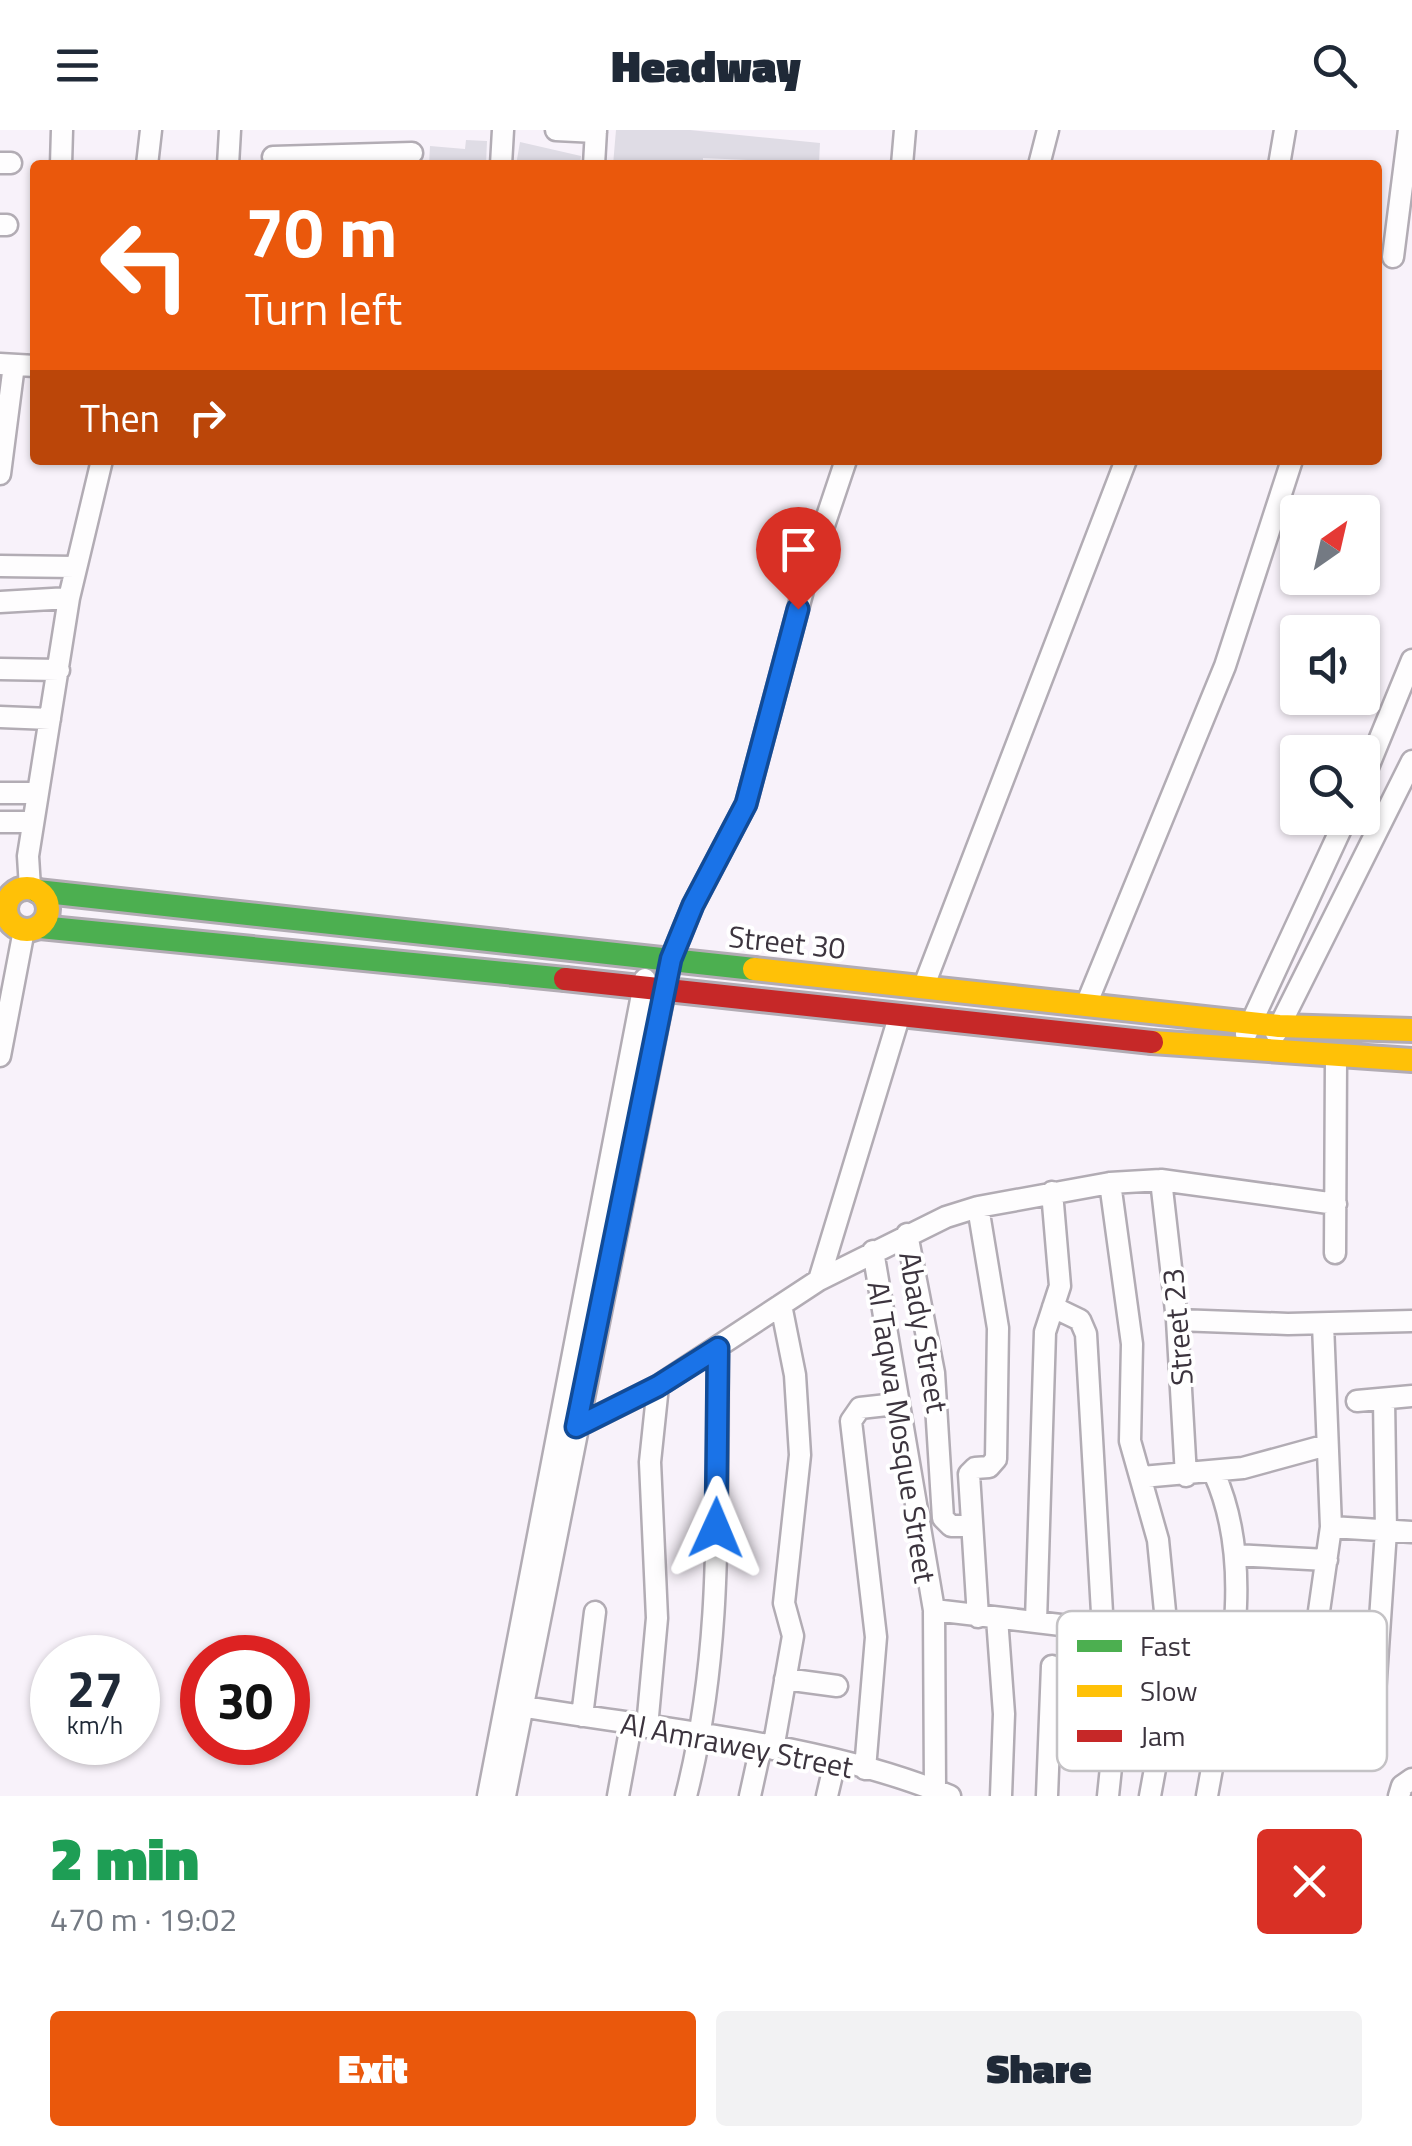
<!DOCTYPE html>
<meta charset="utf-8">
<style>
:root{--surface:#fff;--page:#f2f2f3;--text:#1f2937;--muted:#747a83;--accent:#ea580c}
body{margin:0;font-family:"Titillium Web",sans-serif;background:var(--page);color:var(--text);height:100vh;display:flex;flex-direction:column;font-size:38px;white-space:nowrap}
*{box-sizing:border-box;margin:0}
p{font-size:32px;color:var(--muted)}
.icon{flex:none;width:55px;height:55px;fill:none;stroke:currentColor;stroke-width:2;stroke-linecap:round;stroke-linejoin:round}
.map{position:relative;height:1666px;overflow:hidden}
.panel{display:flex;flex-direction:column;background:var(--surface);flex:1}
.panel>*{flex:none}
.banner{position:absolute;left:30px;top:30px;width:1352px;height:305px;border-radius:10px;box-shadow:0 2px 8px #0004;background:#ea580c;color:#fff;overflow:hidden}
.needle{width:65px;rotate:34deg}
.buttons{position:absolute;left:1280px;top:365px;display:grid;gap:20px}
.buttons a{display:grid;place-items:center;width:100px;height:100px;border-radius:10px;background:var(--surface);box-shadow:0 2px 8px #0004;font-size:50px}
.speed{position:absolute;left:30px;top:1505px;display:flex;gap:20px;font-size:50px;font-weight:700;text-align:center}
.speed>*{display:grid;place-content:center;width:130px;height:130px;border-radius:50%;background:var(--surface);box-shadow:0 2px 8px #0004;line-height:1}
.speed small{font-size:25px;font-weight:400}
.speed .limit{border:15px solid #d22;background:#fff;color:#111}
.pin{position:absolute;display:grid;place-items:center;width:85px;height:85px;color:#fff;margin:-102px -42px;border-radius:50% 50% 50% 0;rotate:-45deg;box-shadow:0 0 10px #0007}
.pin .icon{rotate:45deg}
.me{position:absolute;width:110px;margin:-55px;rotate:1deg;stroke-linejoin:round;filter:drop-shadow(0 0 8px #0008)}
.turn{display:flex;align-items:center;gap:35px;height:210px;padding:0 50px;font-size:45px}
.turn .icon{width:130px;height:130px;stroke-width:2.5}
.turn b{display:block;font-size:70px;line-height:85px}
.then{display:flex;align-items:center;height:95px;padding:0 50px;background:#0003;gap:20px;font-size:38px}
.round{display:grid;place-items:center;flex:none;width:105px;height:105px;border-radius:10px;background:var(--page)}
.overview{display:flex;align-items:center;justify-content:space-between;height:170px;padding:0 50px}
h1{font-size:60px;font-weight:800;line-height:75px;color:#1e9e55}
.action{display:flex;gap:20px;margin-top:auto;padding:20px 50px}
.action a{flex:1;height:115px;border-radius:10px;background:var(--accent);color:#fff;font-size:40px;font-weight:800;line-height:115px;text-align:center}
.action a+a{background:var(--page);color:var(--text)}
header{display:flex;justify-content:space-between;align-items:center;height:130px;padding:0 50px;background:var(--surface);font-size:45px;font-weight:800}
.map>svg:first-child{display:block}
</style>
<header><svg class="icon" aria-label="menu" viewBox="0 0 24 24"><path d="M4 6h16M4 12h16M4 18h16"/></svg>Headway<svg class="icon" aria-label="search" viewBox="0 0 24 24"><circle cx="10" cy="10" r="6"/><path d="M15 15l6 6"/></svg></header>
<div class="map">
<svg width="1412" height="1666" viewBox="0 0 1412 1666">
<rect width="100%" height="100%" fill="#f8f2fa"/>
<path fill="#dfdce5" d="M616 0H690L820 13 819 33 703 28V35H613Z
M466 10 487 11 486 35H429L430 16 465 19Z
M520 12 581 26 580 35H516Z"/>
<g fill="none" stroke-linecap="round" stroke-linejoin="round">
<defs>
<path id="street" d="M556 0 596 2
M273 27 412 23
M0 33H11
M61 35 62 0
M147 35 151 0
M228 35 230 0
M501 35 503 0
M594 35 596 0
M902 35 905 0
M1039 35 1048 0
M1279 35 1285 0
M0 95H7
M1393 127 1409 0
M0 234 35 236
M0 344 14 235
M0 436 75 437
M0 472 69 468
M0 539 59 540
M0 587 50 589
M1362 652 1412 530
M0 663H37
M0 692H33
M30 758 28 726 69 468 102 330
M923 858 1126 330
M1086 875 1225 536 1292 330
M1276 903 1412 631
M1246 904 1346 688
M0 926 24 800
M1161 1050 1177 1190 1186 1346
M1110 1053 1132 1214 1130 1311 1158 1410 1168 1512
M978 1077 998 1198 996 1329 989 1337 975 1338 969 1344 978 1487
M907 1104 934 1243 943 1388 951 1396H971
M873 1121 934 1480 1103 1500 1231 1530
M1335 1123 1336 929
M819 1150 899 887
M1053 1177 1080 1190 1086 1204 1103 1500
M1177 1190 1288 1194 1412 1191
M1357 1271 1412 1266
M576 1297 658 1256 819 1150 946 1087 978 1077 1110 1053 1161 1050 1336 1074
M1142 1347 1243 1338 1327 1315
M1331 1397 1412 1402
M1235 1425 1327 1430
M934 1480 935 1659
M1319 1481 1331 1397 1323 1194
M997 1488 1004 1584 1001 1666
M1036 1491 1045 1202 1060 1156 1052 1062
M1233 1512 1288 1515
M785 1549 837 1556
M520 1576C656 1599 824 1613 950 1666
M1374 1578 1386 1401 1384 1269
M582 1586 595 1482
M647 1597 657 1488 650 1332 658 1256
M773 1619 793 1506 784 1473 800 1325 795 1245 781 1175
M865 1639 876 1507 851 1291 860 1278 896 1274
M488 1666 645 849
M505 1666 671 829 693 775 746 674 806 449 846 330
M618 1666 631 1595
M686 1666C724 1519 716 1369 718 1218
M750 1666 761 1616
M827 1666 835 1632
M1047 1666 1052 1536
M1108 1666 1125 1504
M1150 1666 1178 1514
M1207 1666C1225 1562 1259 1443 1214 1343
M1399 1666 1402 1656 1412 1649"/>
<path id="fast" d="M37 761 754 839
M40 797 565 849"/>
<path id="slow" d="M6 779a21 21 0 1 1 42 0a21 21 0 1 1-42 0Z
M754 839 1279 896 1412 900
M1152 912 1412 930"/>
<path id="jam" d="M565 849 1152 912"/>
</defs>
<use href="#street" stroke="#b2acb4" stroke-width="25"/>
<use href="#fast" stroke="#b2acb4" stroke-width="28"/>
<use href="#slow" stroke="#b2acb4" stroke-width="28"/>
<use href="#jam" stroke="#b2acb4" stroke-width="28"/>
<use href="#street" stroke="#fefdfe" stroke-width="20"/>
<use href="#fast" stroke="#4caf50" stroke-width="22"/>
<use href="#slow" stroke="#ffc107" stroke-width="22"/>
<use href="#jam" stroke="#c62828" stroke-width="22"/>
</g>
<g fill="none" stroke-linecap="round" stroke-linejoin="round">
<defs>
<path id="route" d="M716 1398 718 1218 658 1256 576 1297 671 829 693 775 746 674 798 479"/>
</defs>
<use href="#route" stroke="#114b97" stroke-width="25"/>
<use href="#route" stroke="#1a73e8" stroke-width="18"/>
</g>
<g text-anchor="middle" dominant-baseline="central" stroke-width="8" stroke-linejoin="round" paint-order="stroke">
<g font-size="30" fill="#3c343e" stroke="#fff">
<text transform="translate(787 812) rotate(6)">Street 30</text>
<text transform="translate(1177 1197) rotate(-95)">Street 23</text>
<text transform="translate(924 1202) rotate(80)">Abady Street</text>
<text transform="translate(902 1302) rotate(81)">Al Taqwa Mosque Street</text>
<text transform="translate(737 1615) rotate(11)">Al Amrawey Street</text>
</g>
</g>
<rect x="1057" y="1481" width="330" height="160" rx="15" fill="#fff" stroke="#c4c2c5" stroke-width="2.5"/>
<rect x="1077" y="1510" width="45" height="12" fill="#4caf50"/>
<rect x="1077" y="1555" width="45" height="12" fill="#ffc107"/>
<rect x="1077" y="1600" width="45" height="12" fill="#c62828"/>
<g font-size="28" fill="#3c343e">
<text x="1140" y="1526">Fast</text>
<text x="1140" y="1571">Slow</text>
<text x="1140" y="1616">Jam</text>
</g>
</svg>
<div class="buttons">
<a><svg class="needle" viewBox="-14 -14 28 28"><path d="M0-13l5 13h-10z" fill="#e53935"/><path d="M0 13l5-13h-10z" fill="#747a83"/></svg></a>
<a><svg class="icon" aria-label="sound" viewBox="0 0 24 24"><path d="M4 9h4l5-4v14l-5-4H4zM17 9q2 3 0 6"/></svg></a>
<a><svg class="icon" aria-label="search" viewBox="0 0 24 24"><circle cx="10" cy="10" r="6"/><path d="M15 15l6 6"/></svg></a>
</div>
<div class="speed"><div>27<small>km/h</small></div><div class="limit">30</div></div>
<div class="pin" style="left:798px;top:479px;background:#d93025"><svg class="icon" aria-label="arrive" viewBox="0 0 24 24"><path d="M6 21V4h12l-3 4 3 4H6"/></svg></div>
<svg class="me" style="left:716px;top:1398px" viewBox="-20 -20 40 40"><path d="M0-17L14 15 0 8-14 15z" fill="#1a73e8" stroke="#fff" stroke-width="4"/></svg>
<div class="banner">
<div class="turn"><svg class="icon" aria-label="left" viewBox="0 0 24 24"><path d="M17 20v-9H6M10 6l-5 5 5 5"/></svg><div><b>70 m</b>Turn left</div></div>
<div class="then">Then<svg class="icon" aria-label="right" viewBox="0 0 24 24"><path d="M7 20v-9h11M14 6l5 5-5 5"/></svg></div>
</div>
</div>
<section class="panel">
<div class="overview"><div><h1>2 min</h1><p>470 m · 19:02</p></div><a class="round" style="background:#d93025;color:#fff"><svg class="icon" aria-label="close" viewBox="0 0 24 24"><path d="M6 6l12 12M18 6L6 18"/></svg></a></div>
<div class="action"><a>Exit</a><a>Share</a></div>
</section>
